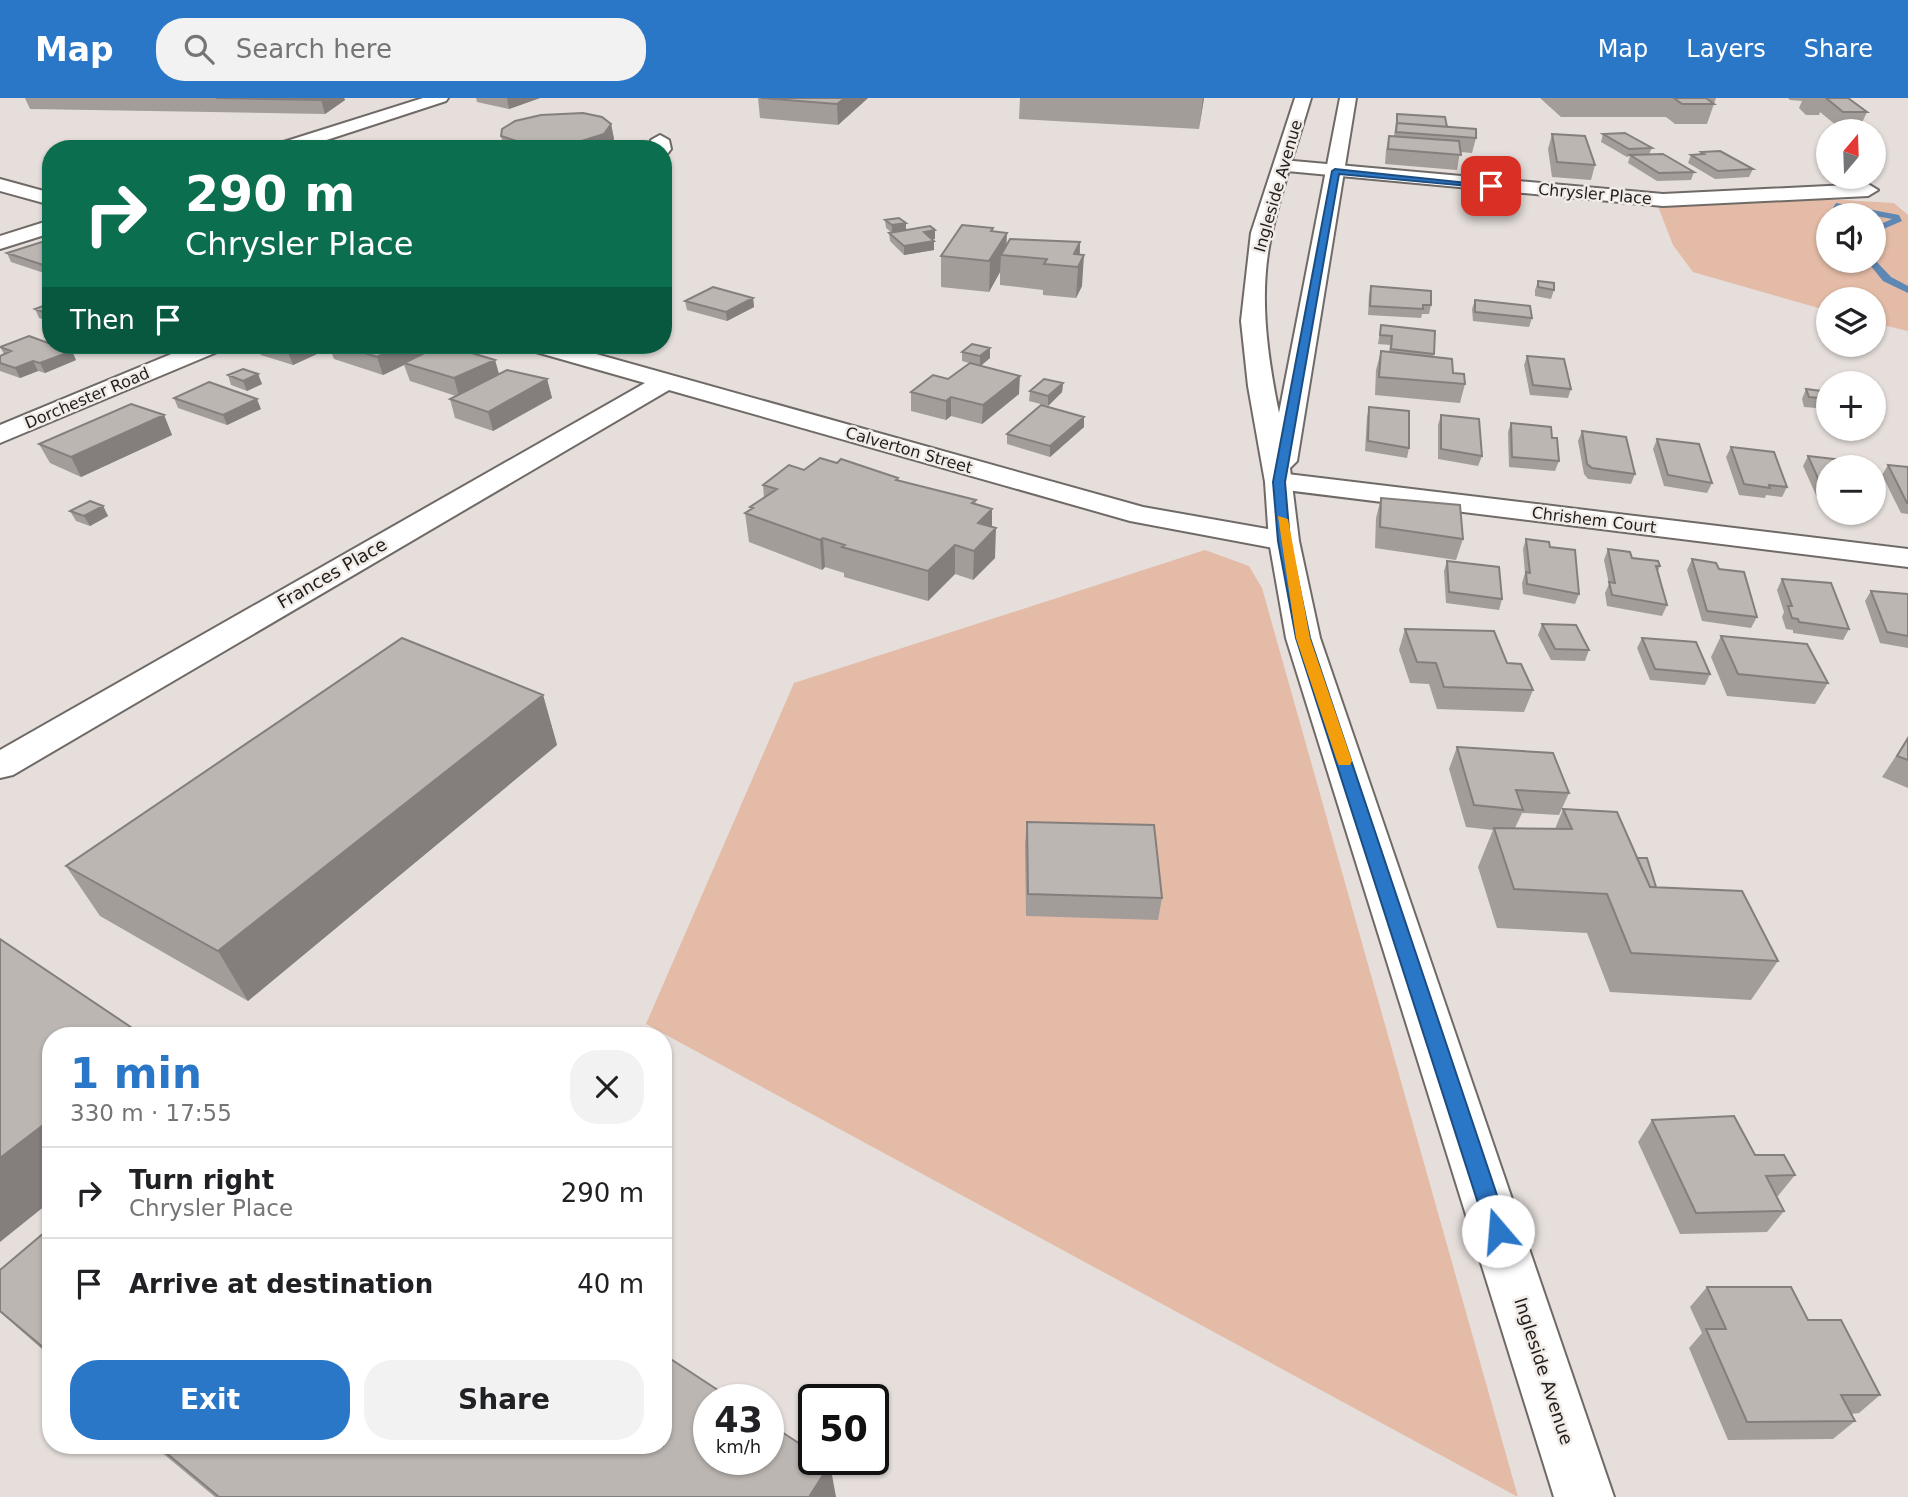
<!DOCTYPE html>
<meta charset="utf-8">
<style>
:root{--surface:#fff;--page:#f2f2f2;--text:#202124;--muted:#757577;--line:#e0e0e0;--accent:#2b77c7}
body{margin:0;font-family:"DejaVu Sans",sans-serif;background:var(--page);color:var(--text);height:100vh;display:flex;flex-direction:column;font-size:26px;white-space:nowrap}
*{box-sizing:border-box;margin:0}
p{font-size:23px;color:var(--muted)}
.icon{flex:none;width:38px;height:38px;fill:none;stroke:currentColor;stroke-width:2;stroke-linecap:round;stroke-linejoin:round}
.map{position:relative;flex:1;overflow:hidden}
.sheet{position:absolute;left:42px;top:929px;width:630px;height:427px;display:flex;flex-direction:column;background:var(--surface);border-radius:28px;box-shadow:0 2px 5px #0004}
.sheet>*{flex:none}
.banner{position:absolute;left:42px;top:42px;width:630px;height:214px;border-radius:28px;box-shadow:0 2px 5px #0004;background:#0b6e4f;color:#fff;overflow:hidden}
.needle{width:46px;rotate:19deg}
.tools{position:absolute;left:1816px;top:21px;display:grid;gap:14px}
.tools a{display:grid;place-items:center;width:70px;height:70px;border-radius:50%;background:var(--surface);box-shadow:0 2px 5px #0004;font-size:35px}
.speed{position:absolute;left:693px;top:1286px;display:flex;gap:14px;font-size:35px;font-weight:700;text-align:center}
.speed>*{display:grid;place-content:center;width:91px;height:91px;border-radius:50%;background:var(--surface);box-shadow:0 2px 5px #0004;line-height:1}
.speed small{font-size:18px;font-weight:400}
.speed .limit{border:4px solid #111;border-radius:10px;background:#fff;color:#111}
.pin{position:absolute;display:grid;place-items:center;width:60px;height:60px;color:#fff;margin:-30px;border-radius:14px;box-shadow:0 4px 10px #0006}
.me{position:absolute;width:77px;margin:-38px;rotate:342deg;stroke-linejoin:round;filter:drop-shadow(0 0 5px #0008)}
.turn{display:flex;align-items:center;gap:24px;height:147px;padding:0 28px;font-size:32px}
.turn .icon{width:91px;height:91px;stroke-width:2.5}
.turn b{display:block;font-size:49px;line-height:60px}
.then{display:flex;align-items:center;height:66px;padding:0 28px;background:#0003;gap:14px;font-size:26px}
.round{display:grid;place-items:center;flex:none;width:74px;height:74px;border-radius:28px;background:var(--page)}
.summary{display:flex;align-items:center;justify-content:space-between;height:119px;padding:0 28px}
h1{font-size:42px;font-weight:600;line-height:52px;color:var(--accent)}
.action{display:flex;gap:14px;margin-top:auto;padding:14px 28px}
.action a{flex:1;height:80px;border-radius:28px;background:var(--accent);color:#fff;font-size:28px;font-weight:600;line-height:80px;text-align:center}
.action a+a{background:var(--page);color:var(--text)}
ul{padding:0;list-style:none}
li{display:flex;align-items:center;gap:21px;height:91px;padding:0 28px;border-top:2px solid var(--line)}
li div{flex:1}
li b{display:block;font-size:26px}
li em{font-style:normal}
header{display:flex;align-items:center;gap:42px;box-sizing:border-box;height:98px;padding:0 35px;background:var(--accent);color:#fff}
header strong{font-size:33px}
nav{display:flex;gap:38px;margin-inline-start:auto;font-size:24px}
.search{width:490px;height:63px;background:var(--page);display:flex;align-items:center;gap:18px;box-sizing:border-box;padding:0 24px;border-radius:28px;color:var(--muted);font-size:26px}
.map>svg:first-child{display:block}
</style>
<header>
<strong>Map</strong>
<div class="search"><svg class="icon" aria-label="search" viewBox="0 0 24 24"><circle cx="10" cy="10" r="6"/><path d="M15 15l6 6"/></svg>Search here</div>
<nav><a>Map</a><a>Layers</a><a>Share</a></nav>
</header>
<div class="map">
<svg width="1908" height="1399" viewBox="0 0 1908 1399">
<rect width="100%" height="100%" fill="#e5dedb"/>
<path fill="#e3bba6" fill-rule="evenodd" d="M1826 101 1894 105 1908 117V233L1874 225V201H1829V213L1693 174 1673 147 1657 106ZM1829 117H1874V163H1829Z
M1205 452 1249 468 1262 490 1518 1399 646 926 794 585Z"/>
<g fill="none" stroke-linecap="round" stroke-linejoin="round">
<path fill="#5f87b4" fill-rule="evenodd" d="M1836 105 1899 117 1902 123 1874 135V129L1892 121 1833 110Z
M1874 161 1891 179 1908 188V195L1883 183 1867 163Z"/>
<defs>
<path id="street" d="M423 0H448L446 3 299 51H271L274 47Z
M660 37 669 42 671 51 668 55 663 56V51H653L651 42Z
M1282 62 1663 96 1868 86 1878 92 1868 98 1663 108 1276 72 1273 68 1276 64Z
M0 81 51 95V107L0 93Z
M51 122V135L0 151V138Z
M193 247H225L222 252 0 345V327Z
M526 247H564L1143 409 1284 434 1295 437 1299 443 1295 449 1284 452 1130 423 669 292 13 677 0 680V652L645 285 529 252Z
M1279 375 1908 451V469L1269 390 1265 384 1269 378Z"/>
<path id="secondary" d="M1295 0H1311C1298 44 1282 89 1272 134 1258 194 1267 256 1279 315L1340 0H1356L1297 363 1290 370 1299 443 1320 540 1614 1399H1554L1286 540 1269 443 1265 384 1248 288 1241 223 1251 135Z"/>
</defs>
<use href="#street" stroke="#706a67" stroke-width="4"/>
<use href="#secondary" stroke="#706a67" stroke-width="4"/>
<use href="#street" fill="#fff" fill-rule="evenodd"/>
<use href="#secondary" fill="#fff" fill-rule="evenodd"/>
</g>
<path fill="#a29d99" d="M25 0H344L345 2 325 16 30 11Z
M476 0H540L509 11 477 4Z
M758 0H868L838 27 760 20Z
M1020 0H1204L1199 31 1019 21Z
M1540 0H1716L1707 26H1675L1666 19H1561Z
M1788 0H1848L1867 14 1860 29 1837 28 1820 14 1819 17H1806L1799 10 1802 3 1790 2Z
M1397 16 1446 29 1476 40 1472 55 1460 54 1457 72 1385 66 1386 52 1389 38H1394Z
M611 26 614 41 606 51H504L501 38Z
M1552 36 1595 67 1591 82 1552 79 1548 51Z
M1603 36 1652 50 1649 56 1694 74 1691 82 1657 83 1628 65 1630 58 1627 59 1601 44Z
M1701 54 1753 71 1749 79 1715 81 1688 65 1691 57H1700Z
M885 122 906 125V132L935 141H932L934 152 904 157 890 143 889 135 891 134 886 130Z
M993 133 1006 147 1080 144V157L1082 188 1076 200 1043 197V192L1000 187V174L989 194 941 189V158Z
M48 142 47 176 11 164 7 155Z
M1538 183 1554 192 1551 201 1535 198V192Z
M1371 188 1431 207 1429 216H1422L1421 220 1368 217 1369 197Z
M753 200 754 209 727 223 687 212 685 203Z
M1475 202 1532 220 1529 229 1473 223 1472 211Z
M51 205V224L39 220 35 211Z
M1381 227 1434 256 1433 259 1465 286 1460 305 1375 297 1376 272 1381 253 1389 254 1390 247 1378 246Z
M257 247H419L422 256 495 262 499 276 547 281 552 300 493 333 455 320 450 301 456 298 410 283 404 267 383 277 334 261 330 250 293 267 261 257Z
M0 249 76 262 45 275 38 273 20 280 0 273V258L4 256Z
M962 254 990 260 981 268 1019 296 982 326 951 318 946 322 911 313V294L948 281 969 265 962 263Z
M1527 258 1571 291 1568 300 1530 297 1524 267Z
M258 276 262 286 247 293 231 287 228 277Z
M1063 285 1062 294 1048 308 1029 303 1030 293Z
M1806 291 1829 294V311L1804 309 1802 301Z
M174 300 261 311 227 327 178 310Z
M1369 309 1409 350 1407 360 1365 353 1367 319Z
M164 317 172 337 81 379 50 365 39 346Z
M1441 317 1482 358 1478 368 1438 361V327Z
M1084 319V329L1050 359 1007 346V336Z
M1511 325 1552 340 1559 363 1555 373 1509 369 1508 334Z
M1582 333 1635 376 1631 386 1588 381 1584 376 1578 343Z
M1657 341 1712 385 1707 395 1664 388 1653 351Z
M1731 349 1787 389 1782 399 1766 397 1765 400 1739 397 1726 359Z
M1808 358 1829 369V407L1820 406 1803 368Z
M1888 367 1908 369V416L1901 415 1882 377Z
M804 372 898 382 976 402 975 407 992 411V429L995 460 973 482 955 476 928 503 844 479V475L825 469 822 472 749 444 745 415 751 412 750 409 764 400 763 387Z
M1381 400 1463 441 1456 462 1375 450 1376 420Z
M103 408 108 418 90 428 76 423 70 413Z
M1526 441 1550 449 1579 496 1575 506 1523 496 1522 485 1525 475 1523 451Z
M1608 451 1660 468 1658 473 1667 507 1662 518 1607 508 1605 495 1609 486 1604 462Z
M1692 461 1719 471 1757 519 1751 530 1702 523 1687 472Z
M1447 463 1502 501 1499 512 1446 505 1444 473Z
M1782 481 1849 531 1843 542 1793 535V532L1786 531 1782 519 1784 514 1777 492Z
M1871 493 1908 496V550L1880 545 1865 503Z
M1542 526 1589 552 1585 563 1551 562 1538 537Z
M1405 531 1507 565 1533 592 1524 614 1437 611 1429 586 1410 585 1399 552Z
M1721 538 1828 585 1815 606 1727 598 1711 559Z
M1642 540 1710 576 1705 587 1650 582 1637 550Z
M543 597 557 647 248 903 100 818 66 768Z
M1908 640V690L1882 679Z
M1457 649 1569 695 1559 717 1522 715 1515 730 1555 731 1563 711 1637 760 1656 789 1778 863 1751 902 1610 894 1587 835 1497 830 1478 769 1493 732 1466 729 1449 671Z
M1027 724 1162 800 1158 822 1026 818 1025 746Z
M1652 1022 1755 1057 1795 1077 1778 1098H1776L1784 1113 1767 1134 1680 1136 1638 1044Z
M51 1129V1259L0 1214V1172Z
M1707 1189 1808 1222 1880 1297 1859 1315 1851 1316 1855 1323 1833 1341 1728 1342 1689 1250 1702 1235 1690 1209Z
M154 1348H663L836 1399H215Z"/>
<path fill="#847f7d" d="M324 0H344L345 2 325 16 321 2Z
M507 0H540L509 11Z
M845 0H868L838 27 837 6Z
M1203 0H1204L1199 31Z
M611 26 614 41 607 50 573 51 572 46Z
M666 103 667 111 663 113V104Z
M906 125V133L892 135V127Z
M993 130V158L1007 135 1006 157H1001L1000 174 989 194 991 133Z
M935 132V141L924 142V134Z
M934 143V152L904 157V148Z
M1080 144 1079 168 1084 157 1082 188 1076 200 1078 169 1074 156Z
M51 165V175L47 176 43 167Z
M753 200 754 209 727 223 726 214Z
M291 247H329L330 250 293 267 286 249Z
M402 247H419L422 258 404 265V267L383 277 377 259Z
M990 250V260L980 268V258Z
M72 253 76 262 45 275 40 265Z
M495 262 500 280 459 299 454 280Z
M33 263 38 273 20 280 15 270Z
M258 276 262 286 247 293 243 283Z
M1020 278 1019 296 982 326 983 307Z
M547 281 552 300 493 333 488 314Z
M1063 285 1062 294 1048 308V298Z
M951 299V318L946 322V303Z
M257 301 261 311 227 327 223 317Z
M164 317 172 337 81 379 71 359Z
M1084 319V329L1050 359V348Z
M103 408 108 418 90 428 84 418Z
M992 411V435L996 430 995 460 973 482 974 453 978 425Z
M823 440 825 469 822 472 820 442Z
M955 447V476L928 503V473Z
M543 597 557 647 248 903 218 853Z
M51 1021V1103L0 1144V1060Z
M830 1366 836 1399H809Z"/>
<path fill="#bcb6b2" stroke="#847f7d" stroke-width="2" d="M216 0H324L321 2Z
M761 0H845L837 6Z
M1674 0H1706L1714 6H1682Z
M1826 0H1848L1867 14H1843Z
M583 15 602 19 611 26 604 36 572 46 529 47 501 38 502 31 515 23 541 17Z
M1397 16 1445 19 1447 29 1397 25Z
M1397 25 1476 31V40L1396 34Z
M1625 35 1652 50 1629 51 1603 36Z
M1552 36 1585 38 1595 67 1557 64Z
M1389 38 1459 43 1461 57 1388 51Z
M1720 53 1753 71 1718 73 1691 57 1704 56 1701 54Z
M1663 56 1694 74 1659 75 1630 57Z
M899 120 906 125 892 127 885 122Z
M962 127 993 130 991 133 1007 135 989 163 941 158Z
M930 128 935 132 924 134 934 143 904 148 889 135Z
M1010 141 1080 144 1074 156 1084 157 1078 169 1044 166 1047 161 1001 157Z
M48 142 51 143V165L43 167 7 155Z
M1538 183 1554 185V192L1538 189Z
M1371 188 1431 193V207H1423V211L1370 208Z
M713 189 753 200 726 214 685 203Z
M1475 202 1530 208 1532 220 1475 214Z
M51 205V217L35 211Z
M1381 227 1435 233 1434 256 1391 251 1392 238 1380 237Z
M29 238 51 246V247L72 253 40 265 33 263 15 270 0 265V258L11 253 0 249Z
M972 246 990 250 980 258 962 254Z
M340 247H402L377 259Z
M441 247H445L495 262 454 280 404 265Z
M1381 253 1452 261 1453 275 1464 276 1465 286 1379 279Z
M1527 258 1564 261 1571 291 1533 287Z
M970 265 1020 278 983 307 951 299 946 303 911 294 933 277 948 281Z
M243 271 258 276 243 283 228 277Z
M507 272 547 281 488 314 450 301Z
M1044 281 1063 285 1048 298 1030 293Z
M209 284 257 301 223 317 174 300Z
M1806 291 1829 294V301L1809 299Z
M131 306 164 317 71 359 39 346Z
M1041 307 1084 319 1050 348 1007 336Z
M1369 309 1409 313V350L1368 343Z
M1441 317 1479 321 1482 358 1441 351Z
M1511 325 1551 329 1552 340H1557L1559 363 1512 359Z
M1582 333 1626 339 1635 376 1592 370 1587 366Z
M1657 341 1699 346 1712 385 1668 377Z
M1731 349 1774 354 1787 389 1769 387 1770 390 1744 386Z
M1808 358 1851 363 1854 369H1829V396H1825Z
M820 360 837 365 841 361 898 380 896 382 976 402 972 405 992 411 978 425 996 430 974 453 955 447 928 473 842 449 845 447 823 440 820 442 745 415 753 410 750 409 777 391 763 387 789 367 804 372Z
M1888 367 1908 369V405H1907Z
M1381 400 1460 407 1463 441 1380 429Z
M90 403 103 408 84 418 70 413Z
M1526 441 1549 444 1550 449 1575 452 1579 496 1527 486 1526 474 1530 475Z
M1608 451 1630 454 1632 460 1658 463 1660 468H1656L1667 507 1612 497 1609 484 1615 485Z
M1692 461 1716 465 1719 471 1744 474 1757 519 1707 513Z
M1447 463 1499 469 1502 501 1449 494Z
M1782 481 1831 485 1849 531 1799 524 1798 521 1792 520 1788 508H1792Z
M1871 493 1908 496V538L1887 534Z
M1542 526 1576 527 1589 552 1555 551Z
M1405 531 1494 533 1507 565 1521 566 1533 592 1444 589 1436 565 1417 564Z
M1721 538 1807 546 1828 585 1738 576Z
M402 540 543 597 218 853 66 768Z
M1642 540 1696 544 1710 576 1655 571Z
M1908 640V662L1897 658Z
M1457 649 1553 655 1569 695 1516 692 1523 712 1474 707Z
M1563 711 1617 714 1650 789 1742 793 1778 863 1631 855 1607 796 1514 791 1494 730 1572 731Z
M1027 724 1154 727 1162 800 1028 796Z
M1637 760H1647L1656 789H1650Z
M0 841 144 938H51V1021L0 1060Z
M1734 1018 1755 1057H1784L1795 1077 1766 1078 1784 1113 1696 1115 1652 1022Z
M51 1129V1256L0 1213V1172Z
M1707 1189H1791L1808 1222H1841L1880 1297H1841L1855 1323 1747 1324 1706 1231H1726Z
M663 1256 733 1302H709V1362H768V1325L814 1355V1362H823L830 1366 809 1399H219L158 1348H663Z"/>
<path fill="#2b77c7" stroke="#1c4d81" stroke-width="2" d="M1335 71 1495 88 1491 90 1339 76 1285 384 1290 443 1310 540 1509 1133 1506 1140 1498 1143 1491 1140 1487 1133 1296 540 1278 443 1273 384 1332 73Z"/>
<path fill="#f59e0b" d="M1278 418 1288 421 1310 540 1352 663 1350 667H1339L1337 663 1296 540Z"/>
<g text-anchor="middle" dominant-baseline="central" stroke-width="5" stroke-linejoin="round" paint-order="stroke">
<g font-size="16" fill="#201e1c" stroke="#f2ece8">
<text transform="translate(1278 88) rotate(-74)">Ingleside Avenue</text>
<text transform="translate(1595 96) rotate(5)">Chrysler Place</text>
<text transform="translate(87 300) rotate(-23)">Dorchester Road</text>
<text transform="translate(909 352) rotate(16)">Calverton Street</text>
<text transform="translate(1594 422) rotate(7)">Chrishem Court</text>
</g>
<g font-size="18" fill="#201e1c" stroke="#f2ece8">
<text transform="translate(332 475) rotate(-30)">Frances Place</text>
<text transform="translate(1544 1273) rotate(72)">Ingleside Avenue</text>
</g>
</g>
</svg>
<div class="tools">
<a><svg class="needle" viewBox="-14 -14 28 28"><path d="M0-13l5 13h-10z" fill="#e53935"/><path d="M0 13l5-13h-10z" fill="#757577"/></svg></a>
<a><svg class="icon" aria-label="sound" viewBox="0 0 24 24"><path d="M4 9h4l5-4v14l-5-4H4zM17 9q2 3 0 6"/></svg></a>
<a><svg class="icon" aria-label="layers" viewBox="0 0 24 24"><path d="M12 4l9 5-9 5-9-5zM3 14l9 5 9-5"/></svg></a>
<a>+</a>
<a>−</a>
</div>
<div class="speed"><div>43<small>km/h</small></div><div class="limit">50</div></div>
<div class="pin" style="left:1491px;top:88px;background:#d93025"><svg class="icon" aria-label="arrive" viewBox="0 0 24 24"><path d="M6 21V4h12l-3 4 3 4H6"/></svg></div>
<svg class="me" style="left:1498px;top:1133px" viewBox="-20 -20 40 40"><circle r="19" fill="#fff"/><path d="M0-13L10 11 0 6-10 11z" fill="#2b77c7"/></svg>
<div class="banner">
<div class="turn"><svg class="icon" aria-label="right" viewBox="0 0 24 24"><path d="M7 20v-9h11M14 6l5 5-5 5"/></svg><div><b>290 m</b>Chrysler Place</div></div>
<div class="then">Then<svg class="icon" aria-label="arrive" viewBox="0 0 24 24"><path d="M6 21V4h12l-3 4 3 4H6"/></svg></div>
</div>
<section class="sheet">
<div class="summary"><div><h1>1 min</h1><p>330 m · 17:55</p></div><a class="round"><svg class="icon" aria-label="close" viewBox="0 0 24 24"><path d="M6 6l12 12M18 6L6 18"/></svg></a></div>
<ul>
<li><svg class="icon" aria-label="right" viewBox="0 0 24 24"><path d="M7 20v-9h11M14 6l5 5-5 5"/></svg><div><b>Turn right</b><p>Chrysler Place</p></div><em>290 m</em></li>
<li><svg class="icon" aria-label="arrive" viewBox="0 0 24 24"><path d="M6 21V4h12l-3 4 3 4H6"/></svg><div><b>Arrive at destination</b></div><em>40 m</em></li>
</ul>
<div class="action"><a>Exit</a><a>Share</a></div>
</section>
</div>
